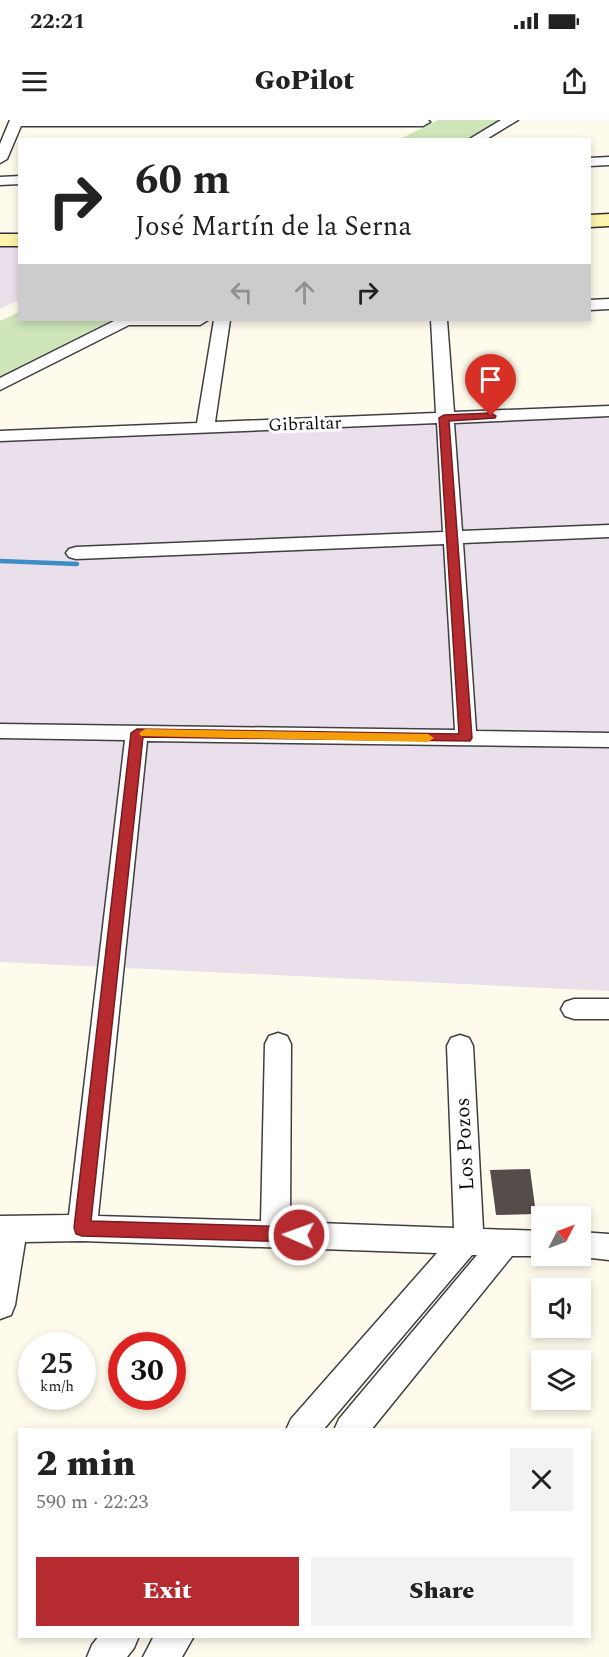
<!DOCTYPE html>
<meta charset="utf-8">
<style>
:root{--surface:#fff;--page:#f2f2f2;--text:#222;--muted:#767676;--accent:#b52b2f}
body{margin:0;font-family:Spectral,serif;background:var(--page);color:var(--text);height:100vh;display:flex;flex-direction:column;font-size:22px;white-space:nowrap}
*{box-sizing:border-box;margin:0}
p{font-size:20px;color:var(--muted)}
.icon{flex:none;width:33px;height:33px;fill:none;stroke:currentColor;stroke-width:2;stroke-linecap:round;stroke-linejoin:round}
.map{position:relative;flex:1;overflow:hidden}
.sheet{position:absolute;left:18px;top:1308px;width:573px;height:210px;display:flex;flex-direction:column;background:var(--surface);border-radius:0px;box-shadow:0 3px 9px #0003}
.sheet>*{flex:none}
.top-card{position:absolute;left:18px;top:18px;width:573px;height:183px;border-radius:0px;box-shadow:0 3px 9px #0003;background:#fff;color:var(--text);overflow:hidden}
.needle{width:39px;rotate:48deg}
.controls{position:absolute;left:531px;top:1086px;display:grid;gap:12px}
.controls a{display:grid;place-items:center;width:60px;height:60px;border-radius:0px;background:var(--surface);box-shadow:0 3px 9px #0003;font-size:30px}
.speed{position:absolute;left:18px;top:1212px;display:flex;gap:12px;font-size:30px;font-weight:700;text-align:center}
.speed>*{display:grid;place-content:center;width:78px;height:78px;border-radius:50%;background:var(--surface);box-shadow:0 3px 9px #0003;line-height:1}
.speed small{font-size:15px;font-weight:400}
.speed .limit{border:9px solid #d22;background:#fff;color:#111}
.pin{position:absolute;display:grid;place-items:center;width:51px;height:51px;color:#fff;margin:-62px -26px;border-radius:50% 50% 50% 0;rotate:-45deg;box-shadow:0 0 6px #0007}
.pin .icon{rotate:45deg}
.me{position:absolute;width:66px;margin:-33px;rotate:272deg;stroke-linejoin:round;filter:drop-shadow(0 0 4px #0008)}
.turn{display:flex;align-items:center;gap:21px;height:126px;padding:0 18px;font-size:27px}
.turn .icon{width:78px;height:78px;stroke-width:2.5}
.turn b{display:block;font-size:42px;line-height:51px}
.lanes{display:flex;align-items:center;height:57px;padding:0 18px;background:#0003;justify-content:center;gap:30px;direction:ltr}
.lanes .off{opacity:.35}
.round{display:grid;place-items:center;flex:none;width:63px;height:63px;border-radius:0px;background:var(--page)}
.overview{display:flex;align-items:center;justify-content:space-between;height:102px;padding:0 18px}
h1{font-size:36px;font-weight:800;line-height:45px}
.action{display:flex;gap:12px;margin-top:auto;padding:12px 18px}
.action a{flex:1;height:69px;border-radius:0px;background:var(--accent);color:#fff;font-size:24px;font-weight:800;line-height:69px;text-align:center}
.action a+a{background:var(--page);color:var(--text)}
.status{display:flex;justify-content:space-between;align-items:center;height:42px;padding:0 30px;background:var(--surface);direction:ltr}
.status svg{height:16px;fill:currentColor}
header{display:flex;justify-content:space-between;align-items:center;height:78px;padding:0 18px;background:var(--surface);font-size:27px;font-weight:800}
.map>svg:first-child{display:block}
</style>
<div class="status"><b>22:21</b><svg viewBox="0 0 49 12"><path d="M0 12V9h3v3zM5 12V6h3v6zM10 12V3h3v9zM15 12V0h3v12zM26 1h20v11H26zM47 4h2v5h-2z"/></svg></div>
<header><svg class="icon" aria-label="menu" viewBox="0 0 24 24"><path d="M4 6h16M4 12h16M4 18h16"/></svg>GoPilot<svg class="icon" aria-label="share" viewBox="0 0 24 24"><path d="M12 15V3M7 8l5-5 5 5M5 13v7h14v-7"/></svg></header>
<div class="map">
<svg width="609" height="1537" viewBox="0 0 609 1537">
<rect width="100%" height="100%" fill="#fefbec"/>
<path fill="#eae0eb" d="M0 118H20L19 180 0 189Z
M609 290V871L0 842V311Z"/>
<path fill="#cfe6b8" d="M438 0H504L466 19 398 20Z
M19 192 20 200H112L0 256V201Z"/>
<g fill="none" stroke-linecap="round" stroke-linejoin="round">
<path stroke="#3e8dc6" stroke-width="4.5" d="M0 441 77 444"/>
</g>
<path fill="#544d49" d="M530 1049 536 1094 496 1095 490 1050Z"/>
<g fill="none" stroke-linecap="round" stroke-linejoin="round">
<defs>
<path id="minor" d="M10 0H428L430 2 423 6H21L7 39 0 43V24Z
M501 0H518L485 20H468Z
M609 37V45L590 46V38Z
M20 56V64L0 65V57Z
M609 179V189L590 190V180Z
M116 200H208L200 205H129L0 270V258Z
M214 200H230L215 302 436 293 431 200H447L454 292 609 286V296L454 303 462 411 609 405V417L463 423 476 611 609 613V627L147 621 98 1096 261 1101 265 924 269 916 278 913 287 916 291 924 290 1102 454 1108 447 926 451 918 460 915 469 918 473 926 483 1109 542 1111V1136H546H512L371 1310H334L339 1299 477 1135H472L323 1310H286L291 1299 437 1133 82 1121 25 1122 15 1185 11 1195 0 1199V1096L69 1095 125 620 0 618V604L455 610 444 424 76 439 69 437 66 433 69 429 76 427 443 412 437 303 0 321V311L197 303Z
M574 879H609V899H574L565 896 561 889 565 882Z
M580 1112 609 1114V1140L573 1136H580Z
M99 1516H139L134 1528 127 1537H87L92 1525Z
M154 1516H194L182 1537H143Z"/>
<path id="secondary" d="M609 94V106L590 107V95Z
M0 114H20V126H0Z"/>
</defs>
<use href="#minor" stroke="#3f3f3f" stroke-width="3"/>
<use href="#secondary" stroke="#2e2e2e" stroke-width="3"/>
<use href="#minor" fill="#fff" fill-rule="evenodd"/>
<use href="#secondary" fill="#fbf4aa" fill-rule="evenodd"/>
</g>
<path fill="#b52b2f" stroke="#761c1f" stroke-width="1.5" d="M491 293 496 296 495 298 449 301 472 618 470 621 143 617 91 1101 299 1107 305 1109 307 1115 305 1120 299 1122 82 1116 76 1114 74 1108 131 613 137 609 459 614 439 298 444 295Z"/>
<path fill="#f59e0b" d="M145 609 428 614 434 618 428 622 141 616 139 613Z"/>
<g text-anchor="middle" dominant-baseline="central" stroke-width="6" stroke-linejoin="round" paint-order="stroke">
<g font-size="18" fill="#0c0c0c" stroke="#fff">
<text transform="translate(305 304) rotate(-2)">Gibraltar</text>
</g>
<g font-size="21" fill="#0c0c0c" stroke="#fff">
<text transform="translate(465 1024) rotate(-93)">Los Pozos</text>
</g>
</g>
</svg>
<div class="controls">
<a><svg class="needle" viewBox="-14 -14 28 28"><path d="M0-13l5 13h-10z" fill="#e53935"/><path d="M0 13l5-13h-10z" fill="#767676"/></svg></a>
<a><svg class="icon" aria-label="sound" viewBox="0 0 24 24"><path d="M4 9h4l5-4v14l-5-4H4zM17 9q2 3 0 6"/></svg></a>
<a><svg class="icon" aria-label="layers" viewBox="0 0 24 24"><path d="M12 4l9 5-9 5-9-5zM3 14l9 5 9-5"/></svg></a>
</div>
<div class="speed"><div>25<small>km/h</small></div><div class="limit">30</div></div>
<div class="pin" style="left:491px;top:296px;background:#d93025"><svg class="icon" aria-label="arrive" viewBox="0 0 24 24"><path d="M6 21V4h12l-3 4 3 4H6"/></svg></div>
<svg class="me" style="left:299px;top:1115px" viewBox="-20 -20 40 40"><circle r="17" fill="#b52b2f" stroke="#fff" stroke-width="3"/><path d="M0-11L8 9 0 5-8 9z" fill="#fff"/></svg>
<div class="top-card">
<div class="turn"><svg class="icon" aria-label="right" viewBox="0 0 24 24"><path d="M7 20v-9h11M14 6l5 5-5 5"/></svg><div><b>60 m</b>José Martín de la Serna</div></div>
<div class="lanes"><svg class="icon off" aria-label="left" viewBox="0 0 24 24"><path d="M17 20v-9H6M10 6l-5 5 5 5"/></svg><svg class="icon off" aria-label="ahead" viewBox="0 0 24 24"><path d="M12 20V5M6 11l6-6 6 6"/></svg><svg class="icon" aria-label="right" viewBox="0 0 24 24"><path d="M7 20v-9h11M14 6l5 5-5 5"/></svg></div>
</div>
<section class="sheet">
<div class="overview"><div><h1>2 min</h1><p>590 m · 22:23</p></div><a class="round"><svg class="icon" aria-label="close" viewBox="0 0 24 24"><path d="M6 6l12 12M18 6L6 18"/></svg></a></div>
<div class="action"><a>Exit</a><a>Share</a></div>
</section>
</div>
